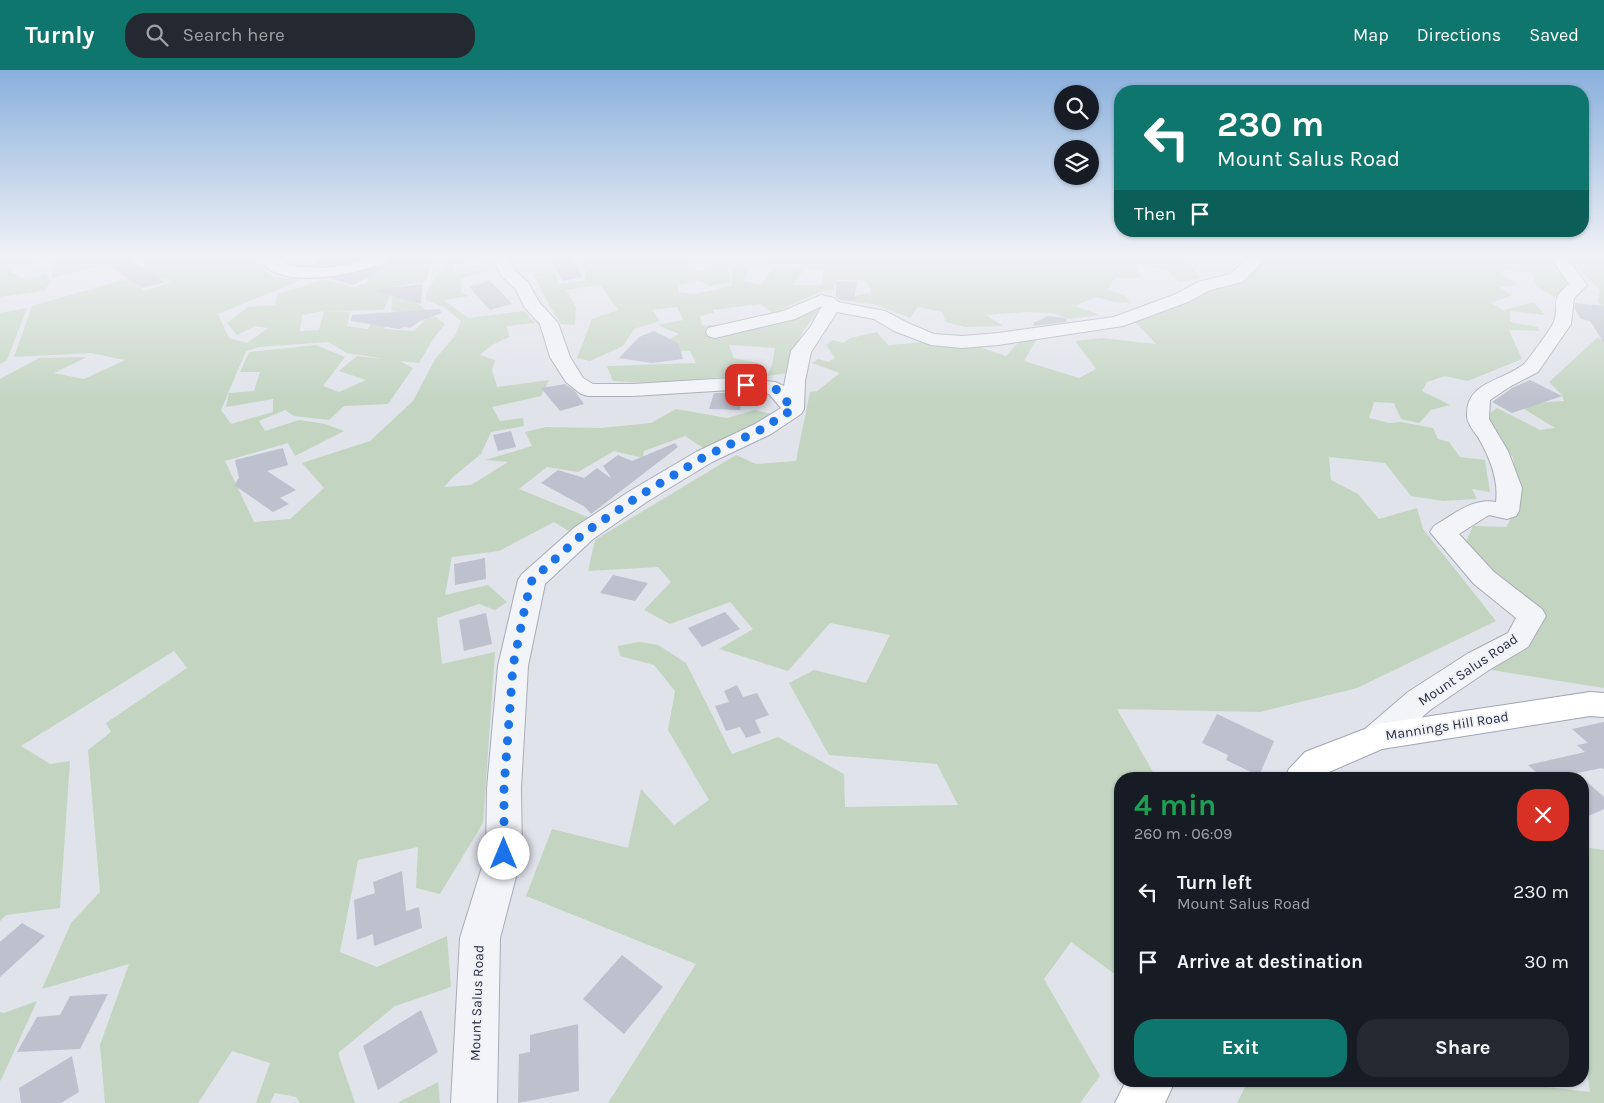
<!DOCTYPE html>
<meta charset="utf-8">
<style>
:root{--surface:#171b24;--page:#242831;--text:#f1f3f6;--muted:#9ea1a6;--accent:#0f766e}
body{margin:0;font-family:Karla,sans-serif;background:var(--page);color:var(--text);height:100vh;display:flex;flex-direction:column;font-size:19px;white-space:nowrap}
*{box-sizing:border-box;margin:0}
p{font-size:16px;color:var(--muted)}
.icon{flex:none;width:28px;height:28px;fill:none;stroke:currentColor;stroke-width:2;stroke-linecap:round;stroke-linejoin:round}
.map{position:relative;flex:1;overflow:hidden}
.side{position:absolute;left:1114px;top:702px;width:475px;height:315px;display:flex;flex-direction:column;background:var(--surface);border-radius:20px;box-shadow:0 1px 4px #0004}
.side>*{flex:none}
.top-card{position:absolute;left:1114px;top:15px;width:475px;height:152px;border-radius:20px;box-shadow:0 1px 4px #0004;background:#0f766e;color:#fff;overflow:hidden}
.fabs{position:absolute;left:1054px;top:15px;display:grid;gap:10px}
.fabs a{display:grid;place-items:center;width:45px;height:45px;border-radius:50%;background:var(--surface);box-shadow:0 1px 4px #0004;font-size:25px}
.pin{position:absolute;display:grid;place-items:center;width:42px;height:42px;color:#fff;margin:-21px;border-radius:10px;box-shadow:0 2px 8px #0006}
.me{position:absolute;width:55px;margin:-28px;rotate:0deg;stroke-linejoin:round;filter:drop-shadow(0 0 4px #0008)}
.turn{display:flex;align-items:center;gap:18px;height:105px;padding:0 20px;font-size:22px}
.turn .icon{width:65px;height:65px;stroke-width:2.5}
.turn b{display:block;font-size:35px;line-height:42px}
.then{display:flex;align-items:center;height:48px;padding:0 20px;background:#0003;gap:10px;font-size:19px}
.round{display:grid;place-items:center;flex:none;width:52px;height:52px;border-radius:20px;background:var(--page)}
.overview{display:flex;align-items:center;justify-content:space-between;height:85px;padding:0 20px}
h1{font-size:30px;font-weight:700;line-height:38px;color:#1e9e55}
.action{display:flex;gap:10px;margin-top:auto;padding:10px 20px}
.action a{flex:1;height:58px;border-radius:20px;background:var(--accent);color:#fff;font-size:20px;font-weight:700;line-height:58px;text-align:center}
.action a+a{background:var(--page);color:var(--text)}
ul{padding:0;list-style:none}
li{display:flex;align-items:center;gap:15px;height:70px;padding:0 20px}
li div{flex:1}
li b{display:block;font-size:19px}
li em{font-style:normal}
header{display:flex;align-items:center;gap:30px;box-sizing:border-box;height:70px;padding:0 25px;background:var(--accent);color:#fff}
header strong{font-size:24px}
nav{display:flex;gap:28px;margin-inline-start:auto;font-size:18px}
.search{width:350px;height:45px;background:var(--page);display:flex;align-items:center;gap:12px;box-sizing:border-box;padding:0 18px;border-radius:20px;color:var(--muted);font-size:19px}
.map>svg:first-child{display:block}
</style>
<header>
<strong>Turnly</strong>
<div class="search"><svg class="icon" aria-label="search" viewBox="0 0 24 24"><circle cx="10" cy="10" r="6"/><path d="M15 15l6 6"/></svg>Search here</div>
<nav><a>Map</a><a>Directions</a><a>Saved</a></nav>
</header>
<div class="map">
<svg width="1604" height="1033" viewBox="0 0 1604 1033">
<rect width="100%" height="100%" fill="#e0e3ea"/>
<path fill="#c3d4c1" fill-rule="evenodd" d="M8 188H45L10 202 25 209 48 204 47 209 52 210 44 221 0 227V190Z
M61 188H134L52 208 53 191Z
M140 188H250L273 207 306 208 218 244 229 268 247 273 268 258 255 256 237 265 227 253 248 237 275 235 277 224 323 210 354 217 370 211 346 201 389 189 404 191C411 187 425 186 432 190L426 212 394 216 384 240 326 241 350 242 347 256 368 259 377 242 397 244 384 259 414 261 428 247 391 241 393 222 417 233 445 254 433 269 419 293 400 291 413 298 388 334 344 336 329 350 294 346 285 340 259 351 265 361 299 350 325 354 344 361 295 386 288 373 225 391 254 452 290 449 324 418 302 393 370 371 413 331 435 289 455 266 461 251 444 237 425 230C426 217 440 204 446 192L443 188H482L451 195 457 205 475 200 481 203 461 209V222L470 226 443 230 469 248 524 241 535 253 507 256 509 267 492 275 480 285 495 290 492 300 497 317 549 310 541 326 492 337 500 351 523 348 524 356 491 362 481 384 453 407 444 417 471 415 508 392 485 390 532 376 525 362 546 357 601 358 651 353 676 339 727 348 755 340 775 345 736 365 703 378 685 366 644 381 643 388 614 381 578 402 547 397 519 419 590 448 570 462 554 452 499 481 452 487 445 525 488 515 507 532 495 540 479 534 437 548 442 594 495 582 483 753 440 824 416 818 418 777 358 790 340 882 377 897 447 866 451 917 395 936 338 983 355 1033H300L296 1027 275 1023 270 1033H256L270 993 232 981 198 1033H105L100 975 129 894 42 919 71 853 100 822 88 680 111 662 106 653 187 598 174 581 21 676 50 694 70 691 60 838 6 845 0 851V309L39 288 87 287 54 303 84 309 125 290 91 283 14 287 32 236 130 208 144 221 174 211 125 202 148 194ZM324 241 319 260 300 261 302 245ZM328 272 347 283 385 289 357 286 339 301 366 310 339 322 323 316 345 287 316 275 249 282 240 302H260L254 321 229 323 226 337 273 329V342L231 354 221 340 246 281 259 277Z
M596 188H642L661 192 667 188H694L684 194 698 201 726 192 731 212 709 216 699 211 679 215 678 222 695 224 732 216V196L756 191 742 211 761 215 775 196 805 199 792 215H823V201L761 191 765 188H1189L1188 192 1200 208 1180 212 1165 199 1138 196 1140 208H1115L1108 219 1125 226 1130 233 1115 232 1095 227 1075 236 1100 245 1070 249 1053 243 1025 242 986 245 1003 256 965 257 946 252 942 242 918 237 910 248 873 234 854 232 852 227 871 222 868 211 836 209 834 219 820 222 774 243 759 234 713 240 714 243 700 246 702 255H721V258L708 266 721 265 810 239 819 240 803 261 788 303 767 306 772 295 775 278 729 275 734 288 759 293 744 304 661 314 613 311 607 296 696 293 690 281H675L657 275 679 264 658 255 683 250 677 237 652 240 660 251 634 259 623 276 590 291 577 288 592 249 618 240 600 215 566 220 576 237 575 255 561 254 544 226 533 203 555 201 559 214 585 210 586 200 565 201 569 197Z
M1270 188H1551L1570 211 1555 227 1536 216 1532 203 1505 200 1499 203 1520 215 1499 217 1512 225 1491 233 1503 240 1534 232 1545 245 1510 241V252L1537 257 1539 261 1509 260 1522 289 1468 311 1445 306 1427 312 1422 321 1450 335 1431 340 1419 353 1401 349 1394 333 1374 332 1369 348 1389 353 1401 352 1433 358 1438 369 1449 372 1460 387 1485 390 1490 422 1472 419 1477 429 1443 431 1411 426 1385 393 1329 387 1331 410 1358 424 1379 449 1417 438 1423 459 1496 551 1357 618 1260 642 1117 639 1157 709H1120V908L1071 872 1044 909 1100 1006 1080 1033H608L696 894 526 826 552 759 628 778 641 719 674 755 709 730 668 660 675 621 654 595 620 586 618 576 639 572 658 575 686 593 732 684 778 667 844 704 845 737 958 735 937 694 829 685 789 613 814 600 866 613 890 565 830 553 788 601 719 579 753 559 730 532 670 554 644 540 671 512 658 497 588 501 595 470 736 385 756 394 796 391 810 322 817 321 840 303 812 293 818 289 829 292 835 288 826 275 833 270 843 273 850 268 877 262 888 275 927 272 990 273 982 278 1006 286 1019 272 1037 269 1024 291 1079 308 1096 299 1075 271 1102 268 1156 274 1134 251 1211 217 1241 210Z
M1568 188H1604V237L1598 232 1600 220Z
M27 238 7 290 0 294V243Z
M1597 268 1604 269V618L1485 599 1532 546 1465 474 1473 456 1506 457 1520 434 1513 388 1485 347 1497 338 1540 360 1555 358 1516 334 1564 331 1562 325 1549 312Z
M1583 777 1604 780V1033H1237L1248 1011H1495L1590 1022 1582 965Z
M37 931 1 1010 0 1011V942L4 943Z
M438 1012 440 1033H397Z"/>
<path fill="#bdc1cd" d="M330 188H362L351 192 315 196V190Z
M391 188H405L353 215 330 208 374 198 388 193Z
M549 188H570L583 207 563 211Z
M130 190 165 212 142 218 110 196Z
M490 211 497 218 512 234 490 240 472 221H473L469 216Z
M836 211 857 212 854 231 839 230 836 227Z
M422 214 421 234 372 220Z
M1575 233 1604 236V273L1590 251 1581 249 1575 239Z
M440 239 441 243 420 251 410 258 404 257 399 259 351 251 352 245Z
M1048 246 1067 248 1066 252 1034 256 1033 253Z
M654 261 678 273 683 289 652 293 619 288 639 267Z
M1530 310 1562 326 1512 343 1492 332 1512 318Z
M565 314 575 321 584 334 560 341 541 318Z
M714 323H742L740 340 709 339Z
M511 361 516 377 498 381 493 365Z
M675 373 678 377 591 444 585 437 541 413 558 400 584 408 597 398 612 409 603 396 618 385 632 391Z
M283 378 288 395 267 401 296 420 280 428 289 434 273 442 234 415 239 408 235 390Z
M485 488 486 509 455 515 454 494Z
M613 505 648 513 635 531 600 523Z
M725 542 740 559 702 577 688 558Z
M486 543 492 574 464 581 459 550Z
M737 615 743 627 757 623 769 645 755 650 761 663 746 668 740 657 726 661 715 636 729 632 724 621Z
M1217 644 1274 671 1259 706 1226 690 1228 685 1202 673Z
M1604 652V699L1602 698 1577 703 1604 727V739L1582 749V709H1544L1528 695 1585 682 1577 675 1588 673 1572 659Z
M402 801 406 841 419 837 422 858 374 876 373 864 357 870 354 830 375 823 373 812Z
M22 853 45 866 0 907V872Z
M622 885 663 917 624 964 583 929Z
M108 924 80 979 17 982 37 947 60 945 70 926Z
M421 940 438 982 378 1020 363 976Z
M578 954 579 1021 518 1033 519 984 530 982V965Z
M72 986 79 1022 61 1033H21L19 1018Z"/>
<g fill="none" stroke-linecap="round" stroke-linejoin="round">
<defs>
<path id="minor" d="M257 188H276L293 196 322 198 351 194 368 188H389L387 191C356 205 280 222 257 188Z
M493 188H509L514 200 528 212 539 232 558 253 570 287 583 308 593 314H633L731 308 775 312 784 316 791 281 811 256 822 236 795 249 715 268 708 266 706 262 708 258 783 241 821 225 834 228 838 232 885 241 908 253 934 264 962 266 998 263 1114 247 1176 224 1198 212 1230 204 1249 188H1267L1242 212 1210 220 1188 232 1123 256 998 275 962 278 931 275 894 261 874 249 837 242 811 282 805 311 804 339 801 344 771 364 712 392 648 431 593 469 545 514 528 596 521 718 522 784 500 868 497 1033H451L460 868 486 784 487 718 498 596 518 510 522 504 575 457 630 421 696 382 755 354 781 338 769 324 731 320 633 326H588L581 324 566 312 550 287 540 254 525 238 515 218 501 206Z
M1551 188H1567L1587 215 1574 228 1571 254 1538 302 1511 316 1490 330 1489 349 1508 381 1522 418 1519 441 1516 446 1507 449 1489 445 1459 464 1494 502 1542 539 1546 546 1528 577 1489 600 1430 640 1390 676 1378 680 1366 676 1362 667 1366 658 1408 622 1467 584 1508 563 1516 548 1474 514 1430 462 1434 456C1453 445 1473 427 1496 432 1499 409 1489 386 1478 367 1474 362 1468 354 1467 347 1465 311 1502 312 1524 294 1528 290 1550 260 1553 254 1561 235 1548 231 1569 214Z"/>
<path id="major" d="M1590 622 1604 623V647L1590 646 1382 679 1329 702 1322 709H1284L1289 699 1305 682 1378 654Z
M1126 1011H1175L1165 1033H1115Z"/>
</defs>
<use href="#minor" stroke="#a9acb8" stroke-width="2"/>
<use href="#major" stroke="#9fa5b6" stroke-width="2"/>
<use href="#minor" fill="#f3f4f8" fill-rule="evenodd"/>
<use href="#major" fill="#fff" fill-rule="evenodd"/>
</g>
<linearGradient id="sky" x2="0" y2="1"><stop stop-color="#89b0dc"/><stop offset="0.56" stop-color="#f1f2f6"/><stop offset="1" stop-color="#f1f2f6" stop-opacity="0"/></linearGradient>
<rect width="1604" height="333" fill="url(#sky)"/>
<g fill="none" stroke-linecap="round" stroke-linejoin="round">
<path stroke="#1a73e8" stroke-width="9" stroke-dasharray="0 16.2" d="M504 784V718L513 596 526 532 532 510 584 463 639 426 704 387 762 359 793 339 775 318 746 315"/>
</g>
<g text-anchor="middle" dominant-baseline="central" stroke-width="4" stroke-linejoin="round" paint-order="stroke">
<g font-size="14" fill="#282d42" stroke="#f0f2f7">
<text transform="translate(1468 600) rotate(-34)">Mount Salus Road</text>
<text transform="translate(1447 656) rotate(-9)">Mannings Hill Road</text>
<text transform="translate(477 933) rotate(-88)">Mount Salus Road</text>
</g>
</g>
</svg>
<div class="fabs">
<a><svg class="icon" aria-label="search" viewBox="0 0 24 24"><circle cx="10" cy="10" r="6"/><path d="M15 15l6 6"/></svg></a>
<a><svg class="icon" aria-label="layers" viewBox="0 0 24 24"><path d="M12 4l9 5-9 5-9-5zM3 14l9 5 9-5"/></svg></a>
</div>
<div class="pin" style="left:746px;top:315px;background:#d93025"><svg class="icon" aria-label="arrive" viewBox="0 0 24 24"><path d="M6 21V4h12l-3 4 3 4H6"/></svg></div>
<svg class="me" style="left:504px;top:784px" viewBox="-20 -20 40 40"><circle r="19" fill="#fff"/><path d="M0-13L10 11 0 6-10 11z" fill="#1a73e8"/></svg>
<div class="top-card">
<div class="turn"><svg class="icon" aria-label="left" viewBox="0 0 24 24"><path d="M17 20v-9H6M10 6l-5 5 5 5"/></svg><div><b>230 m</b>Mount Salus Road</div></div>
<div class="then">Then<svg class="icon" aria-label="arrive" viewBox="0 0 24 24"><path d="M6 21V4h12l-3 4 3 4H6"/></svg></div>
</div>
<section class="side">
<div class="overview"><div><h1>4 min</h1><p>260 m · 06:09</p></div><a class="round" style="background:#d93025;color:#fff"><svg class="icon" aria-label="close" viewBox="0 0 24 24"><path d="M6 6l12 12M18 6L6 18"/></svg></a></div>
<ul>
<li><svg class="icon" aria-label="left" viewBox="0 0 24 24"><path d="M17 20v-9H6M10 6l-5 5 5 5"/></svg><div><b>Turn left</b><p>Mount Salus Road</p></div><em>230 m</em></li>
<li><svg class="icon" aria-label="arrive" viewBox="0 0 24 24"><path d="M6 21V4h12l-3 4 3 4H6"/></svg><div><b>Arrive at destination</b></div><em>30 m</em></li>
</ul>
<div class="action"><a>Exit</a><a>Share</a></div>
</section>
</div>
